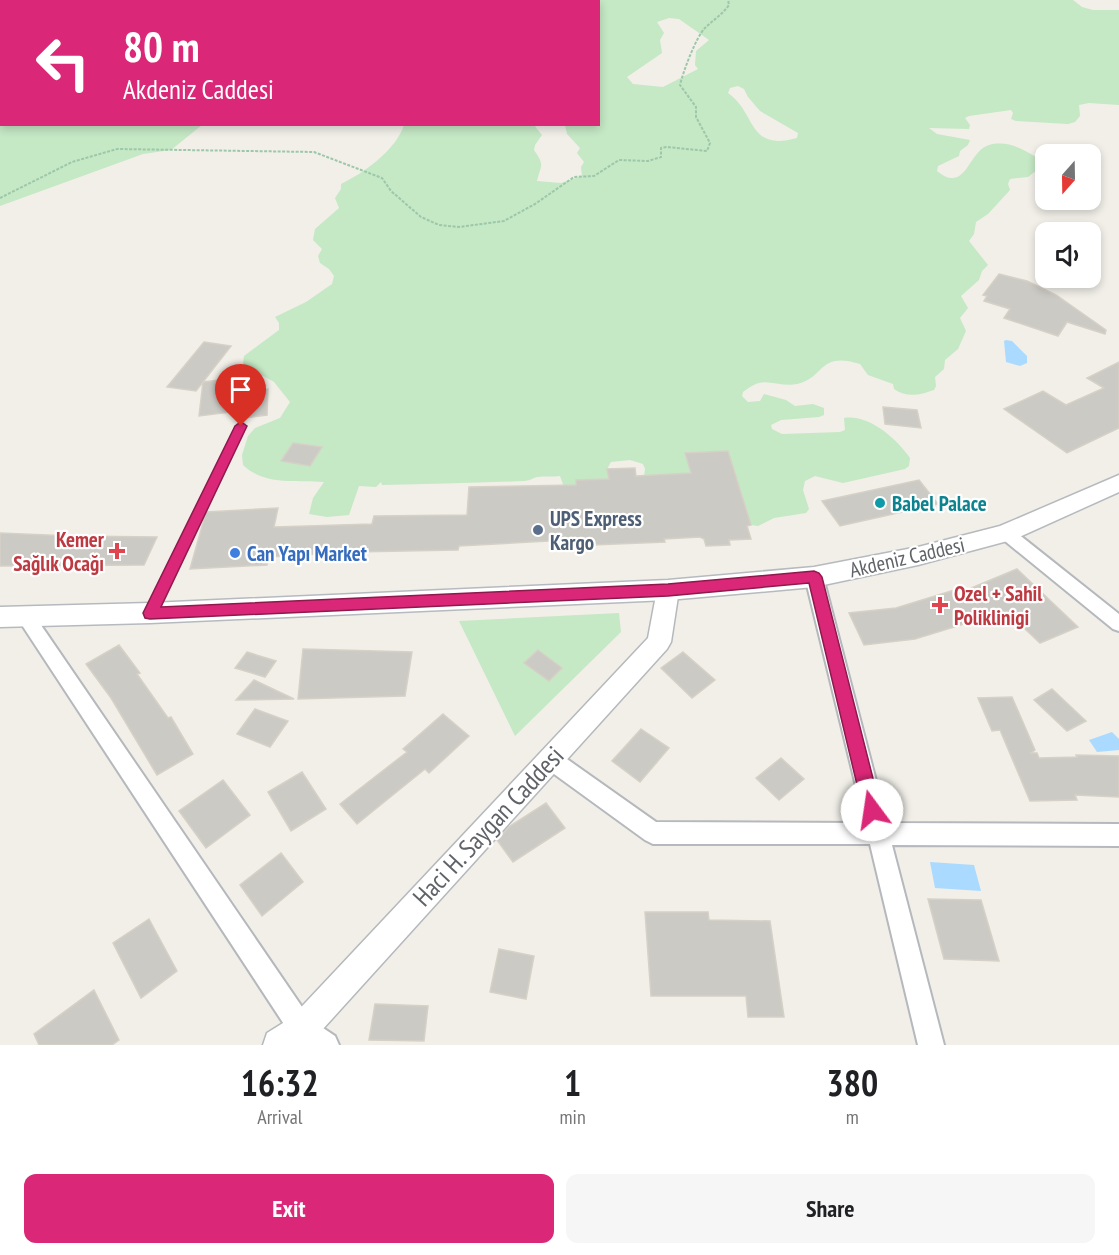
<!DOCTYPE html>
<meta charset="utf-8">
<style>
:root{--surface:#fff;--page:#f6f6f6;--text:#202124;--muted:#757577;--accent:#db2777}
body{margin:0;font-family:"PT Sans Narrow",sans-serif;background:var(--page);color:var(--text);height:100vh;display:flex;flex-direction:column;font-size:22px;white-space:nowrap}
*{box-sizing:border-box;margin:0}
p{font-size:20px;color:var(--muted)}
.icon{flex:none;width:33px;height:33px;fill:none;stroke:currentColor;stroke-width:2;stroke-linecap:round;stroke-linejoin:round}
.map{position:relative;height:1045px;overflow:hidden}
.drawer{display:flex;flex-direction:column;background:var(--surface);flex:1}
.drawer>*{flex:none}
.guide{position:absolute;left:0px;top:0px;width:600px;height:126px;box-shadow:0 3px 9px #0003;background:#db2777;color:#fff;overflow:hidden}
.needle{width:39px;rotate:200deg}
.fabs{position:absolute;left:1035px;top:144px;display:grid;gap:12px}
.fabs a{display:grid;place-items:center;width:66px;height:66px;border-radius:12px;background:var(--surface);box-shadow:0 3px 9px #0003;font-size:30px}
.pin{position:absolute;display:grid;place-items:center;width:51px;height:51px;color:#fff;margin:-62px -26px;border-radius:50% 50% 50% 0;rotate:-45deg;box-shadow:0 0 6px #0007}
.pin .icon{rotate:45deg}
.me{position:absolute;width:66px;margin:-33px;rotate:346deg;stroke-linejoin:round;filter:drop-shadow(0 0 4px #0008)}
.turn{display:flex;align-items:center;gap:21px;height:126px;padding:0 24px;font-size:27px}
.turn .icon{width:78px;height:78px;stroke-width:2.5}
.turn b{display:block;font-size:42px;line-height:51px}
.eta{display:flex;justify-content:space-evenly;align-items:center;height:102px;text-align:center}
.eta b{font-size:36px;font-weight:600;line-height:42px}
.button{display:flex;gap:12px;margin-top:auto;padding:12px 24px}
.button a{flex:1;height:69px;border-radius:12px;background:var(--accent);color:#fff;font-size:24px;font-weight:600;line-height:69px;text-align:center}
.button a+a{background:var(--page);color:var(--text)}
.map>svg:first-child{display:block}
</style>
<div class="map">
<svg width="1119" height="1045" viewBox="0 0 1119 1045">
<rect width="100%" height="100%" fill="#f1efe8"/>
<path fill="#c5e8c5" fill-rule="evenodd" d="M93 0H1073L1082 7 1093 10H1119V105L1089 103 1079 105 1080 116 1075 122 1068 124 1016 121 1011 119 1013 113 1011 110 969 116 965 118 970 125 969 129 929 128 937 134 970 140 968 145 960 151 959 156 938 166 937 171C966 195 968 151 989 145 1011 139 1029 153 1046 163L1028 177 1010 179 1008 184 1010 190 988 214 976 222 974 234 969 241 988 265 982 271 979 280 961 296 968 308 960 318 966 331 958 349 945 360 944 369 935 377 936 386 934 390C920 395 907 398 894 389L893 384 868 375 860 364C818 351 825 378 797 384 784 387 769 380 759 383 754 384 747 389 743 392L742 396 748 402 760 401 764 394 786 400 795 406 813 404 824 408V415L819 417 781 420 771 425 772 429 782 434 840 432 845 430 844 418C869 414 897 439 910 458L909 466 905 469 843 483 815 476 805 481 803 490 809 509 806 513 774 518 758 526 751 525 728 451 686 453 691 473 643 485 645 469 643 464 630 460 611 462 607 469 609 479 576 480 578 494 571 507 560 476C553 477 545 476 537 477 533 478 529 481 524 481 477 483 429 484 382 485L381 482 376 487 359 486 349 515 327 517 309 514 313 498 324 482C295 480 265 486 243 465L242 455 248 436 255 428 280 418 290 402 274 382 243 364 244 356 279 330V323L275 317 306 302 332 284 334 276 329 269 320 263 318 256 322 249 313 240 315 229 339 208 335 198 341 189V184C364 173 396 150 404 125H534L542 135 535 145 534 150C545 166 541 164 537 181L561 183 582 176 581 167 584 162 577 153 580 148 567 134 565 125 598 124V2H72ZM669 18 679 19 709 40 696 51 695 65 698 69 663 87 633 84 627 77 662 53 660 40 664 33 657 22ZM738 86 744 89 748 97 760 111 798 133 797 138C747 152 757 113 728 93L730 88Z
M0 1H2V124L202 125 171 150 143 154 0 206Z
M619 613 621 632 515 736 459 621Z"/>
<path fill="#aadaff" d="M1006 340 1012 341 1027 356V363L1020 366 1006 362 1004 341Z
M1112 732 1119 739V750L1097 752 1089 740Z
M930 862 974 865 981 891 935 888Z"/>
<path fill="#cccac5" stroke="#d6d1c6" stroke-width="1.5" d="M999 274 1027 281 1056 295 1106 330 1105 334 1067 322 1058 336 1004 318 1010 309 984 301 987 296 983 295Z
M204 342 231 346 196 391 167 387Z
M1119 362V428L1067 453 1004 409 1043 391 1066 405 1104 388 1087 378Z
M252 376 251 391 268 389 267 415 239 419V411L199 416 203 382Z
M883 407 917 410 921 428 885 424Z
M293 443 322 447 310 466 281 461Z
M728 451 751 525 747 526 751 539 729 540 730 545 706 546 704 539 700 537 664 539 665 542 568 546 567 540 459 546 458 550 352 552 269 557 267 565 190 569 206 512 278 508 274 527 372 524 374 516 467 515 469 487 576 485V480L609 479 607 469 635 468 636 476 691 473 685 453Z
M919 480 938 504 840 526 822 501Z
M0 533 71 536 157 537 144 565 0 566Z
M1017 569 1078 627 1040 643 1006 611 915 639 864 645 849 613 896 608 954 590 957 594Z
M119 645 140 673 137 674 168 718 171 717 193 754 157 775 111 698 86 664Z
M303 649 412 652 405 696 298 699Z
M538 650 562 668 549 681 524 663Z
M247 652 276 661 265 677 235 668Z
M683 652 715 680 692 698 661 668Z
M254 680 294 699 236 700Z
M1052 689 1086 721 1067 731 1034 700Z
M1012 697 1035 750 1031 753H1037L1039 758 1077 757 1076 755 1119 756V797L1075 795 1077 800 1030 801 1000 730 992 731 978 698Z
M255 709 288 721 270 747 237 734Z
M443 714 469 736 429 773 425 769 357 824 340 804 407 752 403 749Z
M641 729 669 748 640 782 612 761Z
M781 758 804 779 779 800 756 778Z
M302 772 326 809 291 831 268 792Z
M223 780 250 815 206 848 179 811Z
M546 803 565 828 513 862 497 840 510 826Z
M281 853 303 882 262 916 240 885Z
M928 899 981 900 999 961 944 959Z
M645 912H708L709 920 770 921 784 1017H748L746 996H651Z
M149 919 177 971 141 998 113 943Z
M499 949 534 956 526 999 490 992Z
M94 990 119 1040 112 1045H39L34 1034Z
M375 1004 428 1006 424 1041 369 1040Z"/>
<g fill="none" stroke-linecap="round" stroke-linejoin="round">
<defs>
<path id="service" d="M238 424H244L245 426 155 613 153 616 150 617 147 616 145 613Z"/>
<path id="minor" d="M1006 527 1012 529 1119 614V631L1113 629 1000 537 998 533 1000 529Z
M814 570 820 572 823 577 887 823 1119 824V846L892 845 944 1045H918L870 844H653L645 840 543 766 540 759 543 752 550 750 557 752 656 822 865 823 805 577 808 572Z
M26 610 32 612 311 1020 335 1036 339 1045H303L293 1038 20 622 17 617 20 612Z"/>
<path id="tertiary" d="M668 581 676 584 679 590 671 642 667 649 313 1040 307 1045H263L267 1033 291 1018 648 638 657 590 660 584Z"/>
<path id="secondary" d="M1119 475V492L1015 539 918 565 814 587 668 600 150 623 0 627V607L150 603 668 580 814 567 918 547 1000 526Z"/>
</defs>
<use href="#service" stroke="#b5b8bc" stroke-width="3"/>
<use href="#minor" stroke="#b5b8bc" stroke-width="4"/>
<use href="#tertiary" stroke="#b5b8bc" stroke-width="3"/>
<use href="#secondary" stroke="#b6babf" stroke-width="3"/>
<path stroke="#9cc7a9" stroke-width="2" stroke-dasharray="3 1.5" stroke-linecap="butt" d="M0 198 72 162 117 149 314 152 382 178 391 191 421 217 439 225 459 227 504 221 535 204 574 177 594 176 619 160 648 161 661 157V148L667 147 707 151 710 143 696 117V107L680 85C683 72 696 37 705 28 713 20 722 15 729 5L728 0"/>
<use href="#service" fill="#fff" fill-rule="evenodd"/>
<use href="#minor" fill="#fff" fill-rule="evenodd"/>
<use href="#tertiary" fill="#fff" fill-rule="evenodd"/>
<use href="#secondary" fill="#fff" fill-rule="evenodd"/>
</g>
<path fill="#db2777" stroke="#8e194d" stroke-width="1.5" d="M241 422 247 426 161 607 668 584 814 571 819 573 822 577 881 810 879 816 872 818 866 816 863 810 809 583 668 596 150 619 145 618 143 613 235 426Z"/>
<circle fill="#0f9aa8" stroke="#fff" stroke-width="2" cx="880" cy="503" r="6"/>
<circle fill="#5c6f8a" stroke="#fff" stroke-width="2" cx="538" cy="530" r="6"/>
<g fill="#e0444e" stroke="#fff" stroke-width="2">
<path d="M114 542h6v6h6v6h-6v6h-6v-6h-6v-6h6z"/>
<path d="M937 596h6v6h6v6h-6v6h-6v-6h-6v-6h6z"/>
</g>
<circle fill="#3f7fe0" stroke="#fff" stroke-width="2" cx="235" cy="553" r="6"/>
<g text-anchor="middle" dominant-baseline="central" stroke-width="4.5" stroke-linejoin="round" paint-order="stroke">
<g font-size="21" font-weight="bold" fill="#0d838f" stroke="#fff" text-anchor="start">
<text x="892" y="503">Babel Palace</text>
</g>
<g font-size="21" font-weight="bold" fill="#4e5e75" stroke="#fff" text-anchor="start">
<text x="550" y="518">UPS Express<tspan x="550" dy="24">Kargo</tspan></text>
</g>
<g font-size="21" font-weight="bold" fill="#be3a42" stroke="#fff" text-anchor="end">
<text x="104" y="539">Kemer<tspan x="104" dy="24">Sağlık Ocağı</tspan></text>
<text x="954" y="593" text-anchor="start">Ozel + Sahil<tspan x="954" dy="24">Poliklinigi</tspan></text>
</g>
<g font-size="21" font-weight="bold" fill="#366cbe" stroke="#fff" text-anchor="start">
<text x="247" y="553">Can Yapı Market</text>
</g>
<g font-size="21" fill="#5f6368" stroke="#fff">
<text transform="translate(907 557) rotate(-13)">Akdeniz Caddesi</text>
</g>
<g font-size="26" fill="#5f6368" stroke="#fff">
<text transform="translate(488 826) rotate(-47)">Haci H. Saygan Caddesi</text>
</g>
</g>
</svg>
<div class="fabs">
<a><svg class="needle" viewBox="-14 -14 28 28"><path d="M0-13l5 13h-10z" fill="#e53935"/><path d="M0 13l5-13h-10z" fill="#757577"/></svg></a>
<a><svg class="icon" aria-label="sound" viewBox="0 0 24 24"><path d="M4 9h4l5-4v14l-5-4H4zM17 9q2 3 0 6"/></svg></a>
</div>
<div class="pin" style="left:241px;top:426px;background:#d93025"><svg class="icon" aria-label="arrive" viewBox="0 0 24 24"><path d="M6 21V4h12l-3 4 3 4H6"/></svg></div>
<svg class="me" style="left:872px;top:810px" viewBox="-20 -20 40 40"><circle r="19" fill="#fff"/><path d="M0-13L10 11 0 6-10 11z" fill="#db2777"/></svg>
<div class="guide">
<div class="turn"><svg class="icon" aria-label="left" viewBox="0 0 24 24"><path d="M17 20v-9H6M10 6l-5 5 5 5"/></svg><div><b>80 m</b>Akdeniz Caddesi</div></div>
</div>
</div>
<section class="drawer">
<div class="eta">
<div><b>16:32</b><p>Arrival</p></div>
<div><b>1</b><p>min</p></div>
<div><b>380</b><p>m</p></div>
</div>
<div class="button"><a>Exit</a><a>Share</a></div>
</section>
